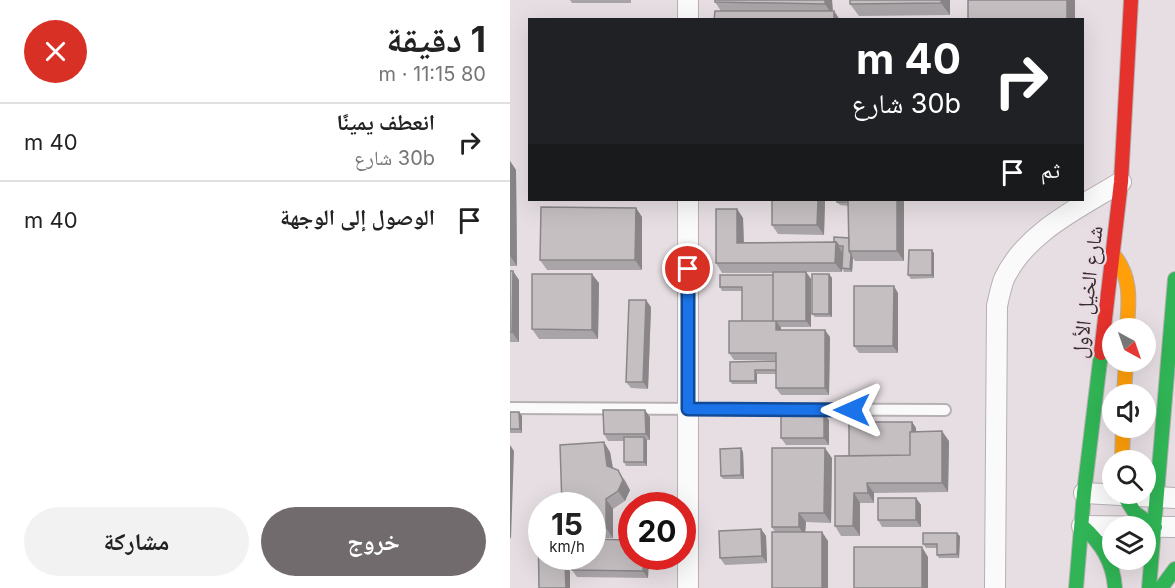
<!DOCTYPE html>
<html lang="ar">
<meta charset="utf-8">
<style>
:root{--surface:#fff;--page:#f2f2f2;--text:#222;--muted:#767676;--line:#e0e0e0;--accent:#726b6e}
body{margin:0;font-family:Inter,"Noto Naskh Arabic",sans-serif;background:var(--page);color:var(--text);direction:rtl;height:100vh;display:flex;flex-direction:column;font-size:22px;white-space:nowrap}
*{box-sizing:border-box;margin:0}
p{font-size:20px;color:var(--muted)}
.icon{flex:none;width:33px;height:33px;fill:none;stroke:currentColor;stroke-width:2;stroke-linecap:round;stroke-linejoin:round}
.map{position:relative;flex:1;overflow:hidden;direction:ltr}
.side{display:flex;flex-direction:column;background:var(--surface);width:510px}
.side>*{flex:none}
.hud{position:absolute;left:18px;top:18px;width:556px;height:183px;border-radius:0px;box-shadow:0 6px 24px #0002;direction:rtl;background:#202124;color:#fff;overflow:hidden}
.needle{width:39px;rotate:140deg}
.controls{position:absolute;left:592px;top:318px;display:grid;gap:12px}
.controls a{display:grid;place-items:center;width:54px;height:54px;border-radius:50%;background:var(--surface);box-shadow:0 6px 24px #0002;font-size:30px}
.speed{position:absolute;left:18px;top:492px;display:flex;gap:12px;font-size:30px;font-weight:700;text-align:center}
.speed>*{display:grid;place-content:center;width:78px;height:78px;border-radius:50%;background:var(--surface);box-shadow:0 6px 24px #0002;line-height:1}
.speed small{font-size:15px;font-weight:400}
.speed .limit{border:9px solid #d22;background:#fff;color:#111}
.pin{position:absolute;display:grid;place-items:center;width:51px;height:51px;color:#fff;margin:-26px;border:3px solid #fff;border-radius:50%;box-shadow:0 2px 6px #0007}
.me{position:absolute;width:66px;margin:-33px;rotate:270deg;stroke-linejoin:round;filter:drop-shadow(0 0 4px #0008)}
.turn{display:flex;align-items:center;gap:21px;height:126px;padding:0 24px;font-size:27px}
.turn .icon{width:78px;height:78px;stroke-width:2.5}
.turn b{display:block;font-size:42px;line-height:51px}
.then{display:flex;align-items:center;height:57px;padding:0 24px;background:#0003;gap:12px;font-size:22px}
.round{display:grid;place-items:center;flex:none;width:63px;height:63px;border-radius:32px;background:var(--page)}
.summary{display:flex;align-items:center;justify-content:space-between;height:102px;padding:0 24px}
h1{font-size:36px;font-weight:700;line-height:45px}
.button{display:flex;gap:12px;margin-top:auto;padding:12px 24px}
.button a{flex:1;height:69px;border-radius:36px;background:var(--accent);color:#fff;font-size:24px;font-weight:700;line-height:69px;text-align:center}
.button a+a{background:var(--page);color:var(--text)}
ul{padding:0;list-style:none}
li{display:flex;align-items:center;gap:18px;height:78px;padding:0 24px;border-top:2px solid var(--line)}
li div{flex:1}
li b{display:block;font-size:22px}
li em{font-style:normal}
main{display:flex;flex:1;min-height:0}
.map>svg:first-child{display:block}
</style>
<main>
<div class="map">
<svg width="665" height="588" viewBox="0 0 665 588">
<rect width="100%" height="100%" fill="#e6dee2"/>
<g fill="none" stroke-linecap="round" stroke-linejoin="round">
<defs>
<path id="lane" d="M0 408 435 410"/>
<path id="street" d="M178 20V0
M574 493 665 498
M572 526 665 527
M178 588V200
M485 588 487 306C489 297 491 287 494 279 516 232 569 208 611 182"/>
<path id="fast" d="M613 494 625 513 645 527
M572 526C591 543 603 561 605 588
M566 588 574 493 591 353
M639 588 665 279
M651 588 665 569"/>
<path id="slow" d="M603 254C622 277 619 300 617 328
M614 394 616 362
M612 460 613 428"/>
<path id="jam" d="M591 353 611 182 621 0"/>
</defs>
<use href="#lane" stroke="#b6b0b3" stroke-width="14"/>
<use href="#street" stroke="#b6b0b3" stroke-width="22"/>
<use href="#fast" stroke="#b6b0b3" stroke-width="16"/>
<use href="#slow" stroke="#b6b0b3" stroke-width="16"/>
<use href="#jam" stroke="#b6b0b3" stroke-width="16"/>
<use href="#lane" stroke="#fbfafb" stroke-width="10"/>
<use href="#street" stroke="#fbfafb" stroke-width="20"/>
<use href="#fast" stroke="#30b455" stroke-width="14"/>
<use href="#slow" stroke="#ff9f0a" stroke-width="14"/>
<use href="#jam" stroke="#e5322d" stroke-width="14"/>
</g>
<path fill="#a9a4a7" d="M60 0H121V3H62Z
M205 0H322L323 11H324L330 20H204L211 11 205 2Z
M340 0H440V15L349 16 340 4Z
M0 161 6 170 7 266H0Z
M262 200H315L314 235 268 234 262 225Z
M327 200H394V261H345L343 258 342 272H334L332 269V272H296L301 279V327H271V330L320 337 319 395H271L266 388V374H247V384H222L220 381 266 361V360H224L219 353 232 321V291H212L210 287 263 275V273H212L206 263 227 209 233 218 234 242H324L339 238V206L330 205 327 202Z
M126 208 132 217V270H37L30 260Z
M424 253V278L401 279 398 275Z
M0 271 9 280V342H0Z
M319 274 322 278V317H305L302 314Z
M89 283 88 339H29L22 329Z
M388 293V353H349L344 346Z
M141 307 138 389 121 388 116 382Z
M0 412H9L12 416V433H0Z
M140 417V440H137V466H116L114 462V441H98L94 434Z
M319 420V445H276L271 438Z
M402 422 406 428V432L439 441 438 492 364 493V503H350V536H331L325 526 339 456Z
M100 452 103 468 115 480 120 490 115 501 103 509V538H82V506Z
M233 452 234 479H213L211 476Z
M322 458 321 523 296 522 295 532H312L318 541V588H262L265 532 262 527Z
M406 498 411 505V527H372L368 520Z
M251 529 256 536 257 563 215 565 210 558Z
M450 536 449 558H429L427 555V548H416L413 544Z
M122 556H139L138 578 67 577 62 570Z"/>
<path fill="#8a8688" d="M315 0H322L323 16 315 4Z
M431 0H440V15L431 3Z
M557 0H565V20H557Z
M324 11 330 20H324Z
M0 161 6 170 7 266 0 256Z
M308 200H315L314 235 307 225Z
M387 200H394V261L387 251Z
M126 208 132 217V270L125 260Z
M227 209 233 218 234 252 227 243Z
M326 242 332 252V272L325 263Z
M422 250 424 253V278L422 275Z
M341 254 343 258 342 272 340 269Z
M3 271 9 280V342L2 332Z
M296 272 301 279V327L296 321Z
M82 274 89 283 88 339 82 330Z
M319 274 322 278V317L319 314Z
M384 286 388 293V353L383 346Z
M136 300 141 307 138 389 133 382Z
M266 321 271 328V337L266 330Z
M315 330 320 337 319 395 315 388Z
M245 370 247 374V384L245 381Z
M135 410 140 417V440L136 434Z
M9 412 12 416V433L10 429Z
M314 414 319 420V445L314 438Z
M402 422 406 428 407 465 402 458Z
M432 431 439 441 438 492 432 483Z
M134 437 137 440V466L134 462Z
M94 442 100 452 104 475 97 466Z
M0 445 4 451 1 539 0 537Z
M231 448 233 452 234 479 231 475Z
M315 448 322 458 321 523 314 513Z
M108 470 120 490 115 501 108 491Z
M357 483 364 493V503L358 493Z
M344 493 350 503V536L343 526Z
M406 498 411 505V527L406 520Z
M96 499 103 509V538L96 528Z
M289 513 296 522 295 536 289 527Z
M251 529 256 536 257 563 252 556Z
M312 532 318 541V588H312Z
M447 533 450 536 449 558 447 554Z
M412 547 418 557V588H412Z
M50 556H55V571L50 564Z
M134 556H139L138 578 133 571Z
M55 564 60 571V588H56Z"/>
<path fill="#c5bfc2" stroke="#8a8688" stroke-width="1.5" d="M205 0H315V4L205 2Z
M340 0H431V3L340 4Z
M458 0H557V20H458Z
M205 11H324V20H204Z
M108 19V20H44Z
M262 200H308L307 225H262Z
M327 200H338V202H327Z
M338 200H387V251H339Z
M31 207 126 208 125 260H30Z
M206 209H227V243L326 242 325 263H206Z
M324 237 339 238V251L341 254 340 269 332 268 333 246H329L326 242H324Z
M399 250H422V275H398Z
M0 271H3L2 332H0Z
M263 272H296V321H263Z
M22 274H82V330L22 329Z
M302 274H319V314H302Z
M210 275H263V321H232V287H210Z
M344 286H384L383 346H344Z
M119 300H136L133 382H116Z
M219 321H266V330H315V388H266V353H219Z
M266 361V370H245V381H220V362Z
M93 410H135L136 434H94Z
M0 412H9L10 429H0Z
M271 414H314V438H271Z
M339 422H402V432H400V455L339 456Z
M432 431V483H357L358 493H344L343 526H325V456L400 455V432Z
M114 437H134V462H114Z
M94 442 97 466 108 470 113 480 108 491 96 499V528H82V506H52L50 445Z
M231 448V475L211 476 210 449Z
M262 448H315L314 513H289V527H262Z
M368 498H406V520H368Z
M28 518H32V556H50V564H55L56 588H29Z
M116 526H122V556H134L133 571 62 570V556H82V539L116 540Z
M251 529 252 556 210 558 209 531Z
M262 532H312V588H262Z
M413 533H447V554L427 555V544H413Z
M344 547H412V588H344Z"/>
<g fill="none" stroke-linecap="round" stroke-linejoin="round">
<defs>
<path id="route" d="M178 269V409L342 410"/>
</defs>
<use href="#route" stroke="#114b97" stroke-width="15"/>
<use href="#route" stroke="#1a73e8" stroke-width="10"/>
</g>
<g text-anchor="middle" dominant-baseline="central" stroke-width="4.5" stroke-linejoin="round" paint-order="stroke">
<g font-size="21" fill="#332d30" stroke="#eadae2">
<text transform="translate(577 292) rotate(-83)">شارع الخيل الأول</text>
</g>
</g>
</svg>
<div class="controls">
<a><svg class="needle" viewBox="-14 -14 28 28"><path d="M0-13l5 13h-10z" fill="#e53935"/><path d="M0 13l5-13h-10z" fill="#767676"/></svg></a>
<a><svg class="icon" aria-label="sound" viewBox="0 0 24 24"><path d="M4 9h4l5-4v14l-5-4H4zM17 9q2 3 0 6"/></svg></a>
<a><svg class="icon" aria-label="search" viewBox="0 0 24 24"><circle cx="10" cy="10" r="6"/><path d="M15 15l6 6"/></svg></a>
<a><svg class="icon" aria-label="layers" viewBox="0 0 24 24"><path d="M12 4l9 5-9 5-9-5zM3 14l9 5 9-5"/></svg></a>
</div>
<div class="speed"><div>15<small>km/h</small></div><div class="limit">20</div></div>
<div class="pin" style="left:178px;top:269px;background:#d93025"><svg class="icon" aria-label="arrive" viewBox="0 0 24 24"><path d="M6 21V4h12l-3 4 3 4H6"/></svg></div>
<svg class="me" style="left:342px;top:410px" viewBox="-20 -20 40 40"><path d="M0-17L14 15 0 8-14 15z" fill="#1a73e8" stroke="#fff" stroke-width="4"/></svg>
<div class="hud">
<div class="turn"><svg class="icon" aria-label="right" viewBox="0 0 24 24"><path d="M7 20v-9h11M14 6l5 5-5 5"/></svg><div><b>40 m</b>30b شارع</div></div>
<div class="then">ثم<svg class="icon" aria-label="arrive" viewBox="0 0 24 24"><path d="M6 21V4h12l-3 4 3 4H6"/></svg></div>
</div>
</div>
<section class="side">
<div class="summary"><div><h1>1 دقيقة</h1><p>80 m · 11:15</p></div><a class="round" style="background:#d93025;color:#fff"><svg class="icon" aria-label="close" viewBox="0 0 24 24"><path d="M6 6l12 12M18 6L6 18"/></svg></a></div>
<ul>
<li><svg class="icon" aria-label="right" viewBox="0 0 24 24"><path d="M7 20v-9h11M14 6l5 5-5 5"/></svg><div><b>انعطف يمينًا</b><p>30b شارع</p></div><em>40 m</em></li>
<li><svg class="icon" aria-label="arrive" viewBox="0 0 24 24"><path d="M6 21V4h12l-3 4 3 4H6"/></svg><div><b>الوصول إلى الوجهة</b></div><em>40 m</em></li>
</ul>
<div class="button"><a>خروج</a><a>مشاركة</a></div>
</section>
</main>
